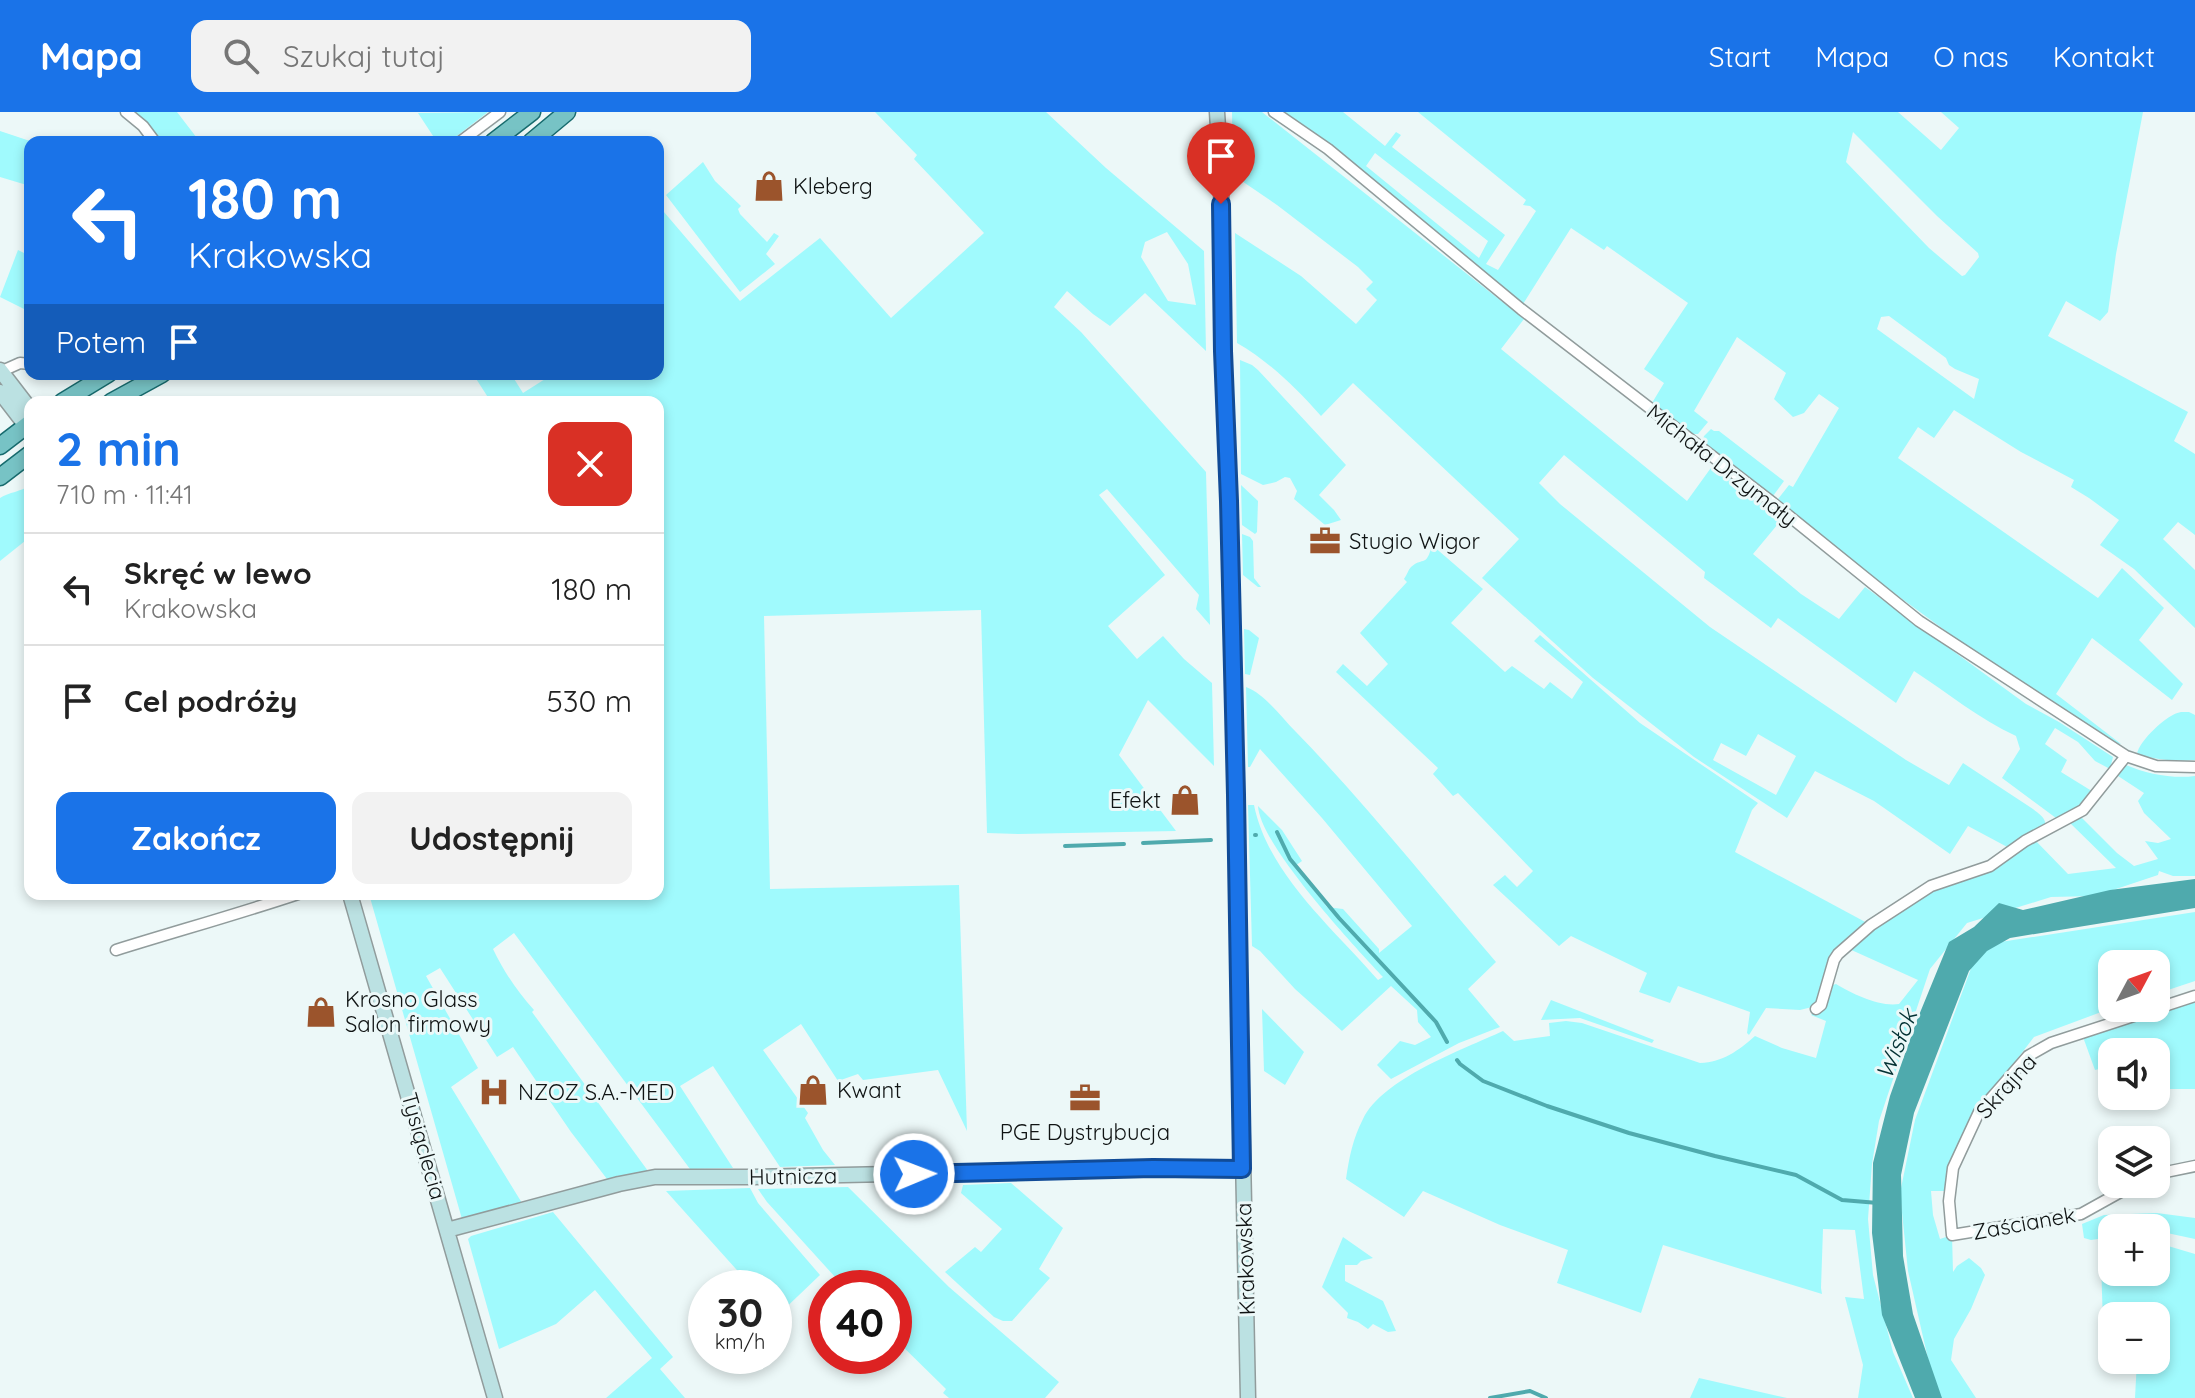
<!DOCTYPE html>
<html lang="pl">
<meta charset="utf-8">
<style>
:root{--surface:#fff;--page:#f2f2f2;--text:#222;--muted:#767676;--line:#e0e0e0;--accent:#1a73e8}
body{margin:0;font-family:Quicksand,sans-serif;background:var(--page);color:var(--text);height:100vh;display:flex;flex-direction:column;font-size:30px;white-space:nowrap}
*{box-sizing:border-box;margin:0}
p{font-size:26px;color:var(--muted)}
.icon{flex:none;width:44px;height:44px;fill:none;stroke:currentColor;stroke-width:2;stroke-linecap:round;stroke-linejoin:round}
.map{position:relative;flex:1;overflow:hidden}
.panel{position:absolute;left:24px;top:284px;width:640px;height:504px;display:flex;flex-direction:column;background:var(--surface);border-radius:16px;box-shadow:0 4px 12px #0003}
.panel>*{flex:none}
.hud{position:absolute;left:24px;top:24px;width:640px;height:244px;border-radius:16px;box-shadow:0 4px 12px #0003;background:#1a73e8;color:#fff;overflow:hidden}
.needle{width:52px;rotate:49deg}
.tools{position:absolute;left:2098px;top:838px;display:grid;gap:16px}
.tools a{display:grid;place-items:center;width:72px;height:72px;border-radius:16px;background:var(--surface);box-shadow:0 4px 12px #0003;font-size:40px}
.speed{position:absolute;left:688px;top:1158px;display:flex;gap:16px;font-size:40px;font-weight:700;text-align:center}
.speed>*{display:grid;place-content:center;width:104px;height:104px;border-radius:50%;background:var(--surface);box-shadow:0 4px 12px #0003;line-height:1}
.speed small{font-size:20px;font-weight:400}
.speed .limit{border:12px solid #d22;background:#fff;color:#111}
.pin{position:absolute;display:grid;place-items:center;width:68px;height:68px;color:#fff;margin:-82px -34px;border-radius:50% 50% 50% 0;rotate:-45deg;box-shadow:0 0 8px #0007}
.pin .icon{rotate:45deg}
.me{position:absolute;width:88px;margin:-44px;rotate:89deg;stroke-linejoin:round;filter:drop-shadow(0 0 6px #0008)}
.turn{display:flex;align-items:center;gap:28px;height:168px;padding:0 32px;font-size:36px}
.turn .icon{width:104px;height:104px;stroke-width:2.5}
.turn b{display:block;font-size:56px;line-height:68px}
.then{display:flex;align-items:center;height:76px;padding:0 32px;background:#0003;gap:16px;font-size:30px}
.round{display:grid;place-items:center;flex:none;width:84px;height:84px;border-radius:16px;background:var(--page)}
.head{display:flex;align-items:center;justify-content:space-between;height:136px;padding:0 32px}
h1{font-size:48px;font-weight:700;line-height:60px;color:var(--accent)}
.action{display:flex;gap:16px;margin-top:auto;padding:16px 32px}
.action a{flex:1;height:92px;border-radius:16px;background:var(--accent);color:#fff;font-size:32px;font-weight:700;line-height:92px;text-align:center}
.action a+a{background:var(--page);color:var(--text)}
ul{padding:0;list-style:none}
li{display:flex;align-items:center;gap:24px;height:112px;padding:0 32px;border-top:2px solid var(--line)}
li div{flex:1}
li b{display:block;font-size:30px}
li em{font-style:normal}
header{display:flex;align-items:center;gap:48px;box-sizing:border-box;height:112px;padding:0 40px;background:var(--accent);color:#fff}
header strong{font-size:38px}
nav{display:flex;gap:44px;margin-inline-start:auto;font-size:28px}
.search{width:560px;height:72px;background:var(--page);display:flex;align-items:center;gap:20px;box-sizing:border-box;padding:0 28px;border-radius:16px;color:var(--muted);font-size:30px}
.map>svg:first-child{display:block}
</style>
<header>
<strong>Mapa</strong>
<div class="search"><svg class="icon" aria-label="search" viewBox="0 0 24 24"><circle cx="10" cy="10" r="6"/><path d="M15 15l6 6"/></svg>Szukaj tutaj</div>
<nav><a>Start</a><a>Mapa</a><a>O nas</a><a>Kontakt</a></nav>
</header>
<div class="map">
<svg width="2195" height="1286" viewBox="0 0 2195 1286">
<rect width="100%" height="100%" fill="#ecf8f8"/>
<path fill="#a0fafd" fill-rule="evenodd" d="M133 0H177L200 30H160Z
M488 0 449 30H437L418 1Z
M875 0H1046L1106 56 1204 139 1206 239 1145 181 1110 214 1093 202 1067 179 1054 195 1081 220 1206 360 1210 513 1196 497 1199 483 1107 377 1099 383 1165 463 1108 514 1137 547 1163 524 1184 547 1212 571 1214 654 1148 588 1119 643 1176 719 1018 722 987 721 981 498 764 504 770 777 959 773 967 1019 938 958 863 968 858 962 838 969 801 912 763 938 808 1001 805 1006 823 1038 835 1053 780 1055 713 954 680 974 733 1056 690 1057 514 821 493 837C504 860 517 879 534 898L532 900 648 1059 607 1067 571 1020 513 935 497 945 440 856 426 864 478 956 451 975 522 1091 462 1107 369 782H658V290H491L473 262H511L523 281 553 262H658V93L740 189 820 126 891 206 984 121 914 47 917 43ZM1167 120 1188 152 1196 193 1168 189 1141 145 1145 130Z
M1232 0H1262L1524 207 1501 237 1687 389 1713 353 1782 407 1753 442 1801 482 1839 507 1865 475 2026 592 2059 610 2113 645 2110 657 2095 649 2078 630 2055 616 2045 632 2067 648 2061 660 2095 681 2078 697 2056 706 2002 666 2020 637 2016 624C1979 607 1948 581 1914 559L1896 591 1778 506 1771 516 1704 466 1705 460 1564 343 1539 371 1560 392 1710 515 1906 648 1949 673 1963 651 2033 697C2039 702 2047 706 2045 715L2011 737 1968 714 1950 742 1874 689 1815 659 1787 706 1694 645 1593 566 1482 466 1519 427 1353 271 1321 304C1296 276 1270 250 1237 231L1235 121 1301 164 1356 212 1377 188 1366 177 1373 170 1358 155 1277 93 1233 63ZM1758 622 1796 644 1776 683 1713 648 1721 631 1746 644Z
M1283 0H1343L1385 34 1396 20 1401 23 1392 35 1505 123 1486 152 1498 158 1536 99 1530 94 1523 93 1526 88 1418 0H1898L1941 38 1959 16 1941 0H2143L2116 142 2108 200 2100 209 2066 189 2048 224 2188 300 2174 329 2195 342V423L2178 410 2163 427 2195 458V516L2134 457 2100 433 2119 408 2089 386 2071 375 2074 368 2021 340 1954 298 1934 326 1918 315 1898 346 2098 486 2122 456 2164 496 2139 528 2183 572 2172 588 2092 526 2056 582 2121 632 2114 631 1980 544 1883 473 1780 390 1778 387 1789 373 1793 375 1839 296 1819 282 1804 301 1793 305 1774 287 1786 261 1737 225 1694 299 1708 310 1698 322H1691L1652 291 1664 271 1644 257 1688 191 1607 134 1604 138 1571 116 1523 192 1481 161ZM1853 20 1937 104 1978 141 1979 145 1965 163 1962 164 1929 136 1846 50ZM1375 41 1488 129 1479 146 1366 54ZM1889 204 1946 246 1949 253 1955 257 1979 267 1974 287 1877 217 1881 205Z
M0 19 33 30H30V74L0 65Z
M703 50 715 69 741 94 738 97 740 102 767 130 774 121 779 124 766 142 775 152 740 180 666 83Z
M18 138 30 144V200L0 185Z
M1240 248 1252 253 1258 258 1346 353 1319 383 1334 398 1341 408 1325 413 1294 387 1297 379 1290 366 1285 365 1276 370 1263 373 1241 362Z
M1711 317 1714 319H1719L1784 369 1773 384 1702 331 1704 324Z
M30 373V425L0 449V386C9 380 21 380 30 373Z
M1241 373 1258 389 1257 420 1255 422 1242 413Z
M1242 422 1250 425 1253 429 1254 466 1261 475H1258L1243 463Z
M1432 433 1483 477 1451 511 1505 560 1512 554 1544 577 1550 570 1572 587 1583 570 1534 529 1540 523 1640 611 1758 691 1752 698 1735 740 1869 812 1843 834 1816 894 1800 898 1766 896 1749 923 1747 921 1750 900 1678 874 1670 891 1639 880 1647 861 1571 824 1559 834 1493 773 1505 763 1517 775 1533 759 1458 681 1453 684 1433 662 1438 656 1336 560 1343 552 1367 574 1388 552 1360 521 1407 470 1404 467C1407 463 1408 458 1411 455 1424 444 1426 456 1432 433Z
M1244 517 1249 518 1259 526 1250 563 1245 562Z
M1246 575C1265 582 1281 605 1296 620 1366 692 1430 773 1496 850L1468 877 1500 915 1459 931 1391 967 1377 953 1400 929 1415 933 1431 925 1418 910 1417 898 1391 874 1342 919 1295 877 1260 839 1252 834 1248 693H1254C1268 762 1333 816 1378 868L1383 865C1354 834 1260 733 1258 694L1282 718 1302 749 1295 754 1327 795 1343 797 1379 837V841L1412 814 1322 706 1260 637 1250 655H1248Z
M2181 600H2189L2195 603V648C2175 650 2157 648 2137 642 2139 629 2167 602 2181 600Z
M2126 653C2147 662 2173 667 2195 664V764H2173L2159 759 2158 763 2095 784 2051 785 1967 811 1930 857 1879 1009 1872 1052 1868 1107 1873 1163 1893 1240 1913 1286H1858L1863 1253 1845 1185 1864 1187 1855 1118 1823 1117 1821 1176 1822 1182 1663 1133 1641 1201 1557 1171 1568 1138 1500 1113 1423 1079 1404 1105 1346 1067C1349 1046 1353 1026 1363 1007 1383 966 1462 938 1503 919L1514 929 1550 924 1549 911 1566 909 1582 911 1700 951C1723 950 1738 939 1755 924L1782 936 1816 946 1826 909 1811 903 1823 892 1830 874 1836 872C1853 882 1879 895 1899 892L1918 868 1847 836 1930 777 2034 727 2068 762 2116 756 2069 710 2081 705 2117 741 2134 754 2158 747 2145 729 2158 731 2171 727 2144 701 2138 689 2144 681 2115 662Z
M2195 800V869L2156 882V852H2112V896L2034 925 1978 998 1946 1079H1931L1933 1103 1940 1127 1952 1123 1953 1160 1957 1154 1969 1146 1981 1156 1985 1163 1971 1197 1954 1227 1951 1248 1976 1286H1941L1931 1260 1908 1159 1900 1081 1915 1008 1973 851 1994 831Z
M2195 887V977H2156V940H2112V954L2095 958 2083 925Z
M1551 888 1654 928 1652 931 1580 906 1541 908Z
M1262 897 1304 940 1285 973 1264 959Z
M1011 1071 1063 1116 1039 1157 1050 1166 1012 1209H1003L994 1205 945 1160 975 1135 981 1140 1002 1117 961 1081 963 1073Z
M848 1075 949 1175 1059 1270 1045 1286H949L943 1281 946 1277 894 1226V1176H845L767 1090 758 1077Z
M750 1076 758 1091 820 1163 776 1205 774 1202V1176H753L666 1079Z
M553 1100 673 1245 660 1257 685 1286H606L652 1246 595 1178 556 1212 499 1237 468 1127 471 1124Z
M2157 1101 2195 1106V1127L2167 1121 2158 1122V1131L2195 1142V1286H2135L2137 1248H2156V1204H2112V1244L2104 1243 2101 1150 2112 1147V1160H2156V1116H2112V1125L2091 1128 2084 1126 2082 1112 2104 1103Z
M1343 1125 1373 1146 1361 1149 1357 1153H1345V1169L1383 1189 1396 1219 1388 1220 1373 1212 1368 1217 1358 1210 1347 1206 1348 1201 1322 1175Z
M1699 1266 1787 1286H1690Z"/>
<path fill="#4faaad" d="M2195 767V796L2010 826 1987 839 1969 859 1914 1001 1901 1063 1903 1144 1913 1202 1942 1286H1915L1882 1203 1872 1121 1873 1051 1890 984 1917 908 1949 830 1974 815 1999 791 2023 798 2110 778Z"/>
<g fill="none" stroke-linecap="round" stroke-linejoin="round">
<path stroke="#4faaad" stroke-width="4" d="M1277 720 1290 747 1339 806 1436 910 1447 930
M1255 723H1256
M1143 731 1211 728
M1065 734 1124 732
M1457 948 1460 952 1483 969 1547 994 1629 1021 1715 1044 1796 1063 1842 1088 1878 1091
M1490 1286 1530 1279 1546 1286"/>
<defs>
<path id="street" d="M126 0 143 14 155 30
M1274 0 1328 37 1521 197 1773 391 1919 509 2126 644 2156 654 2195 655
M460 30 500 0
M2 259 20 251 30 252
M116 838C177 819 238 802 298 782
M1816 897 1821 893 1834 848 1838 842 1871 813 1931 774 1990 754 2025 729 2083 698 2126 644
M2156 1062 2195 1054
M2135 1072 2081 1102 1952 1123 1949 1089 1953 1056 1979 1000 2028 944 2051 931 2195 884"/>
<path id="secondary" d="M1217 0 1221 63 1223 239 1230 413 1248 1286
M0 258 30 297
M0 280 30 319
M350 782 495 1286
M447 1118 619 1072 655 1065H753L1172 1056 1242 1057"/>
<path id="primary" d="M493 30 532 0
M531 30 567 0
M62 290 108 262
M111 290 162 262
M0 334 30 311
M0 365 30 342"/>
</defs>
<use href="#street" stroke="#919c9c" stroke-width="13"/>
<use href="#secondary" stroke="#919c9c" stroke-width="17"/>
<use href="#primary" stroke="#176b6e" stroke-width="19"/>
<use href="#street" stroke="#fff" stroke-width="10"/>
<use href="#secondary" stroke="#bbe1e2" stroke-width="14"/>
<use href="#primary" stroke="#77c3c5" stroke-width="16"/>
</g>
<g fill="none" stroke-linecap="round" stroke-linejoin="round">
<defs>
<path id="route" d="M914 1062 1153 1056 1242 1057 1236 683 1229 389 1223 239 1221 92"/>
</defs>
<use href="#route" stroke="#114b97" stroke-width="20"/>
<use href="#route" stroke="#1a73e8" stroke-width="14"/>
</g>
<defs>
<symbol id="shop-bare" viewBox="-9 -9 18 18"><path d="M-5-2.5h2.3a2.7 3.5 0 0 1 5.4 0H5L5.5 6h-11ZM-1.5-2.5h3a1.5 2.3 0 0 0-3 0Z" fill="#9b542c" stroke="#ecf8f8" stroke-width="2.5" paint-order="stroke"/></symbol>
<symbol id="office-bare" viewBox="-9 -9 18 18"><path d="M-6-3h4V-5.5h4V-3h4V5H-6ZM-1-4.5V-3h2v-1.5ZM-6 0V1H6V0Z" fill="#9b542c" stroke="#ecf8f8" stroke-width="2.5" paint-order="stroke"/></symbol>
<symbol id="hospital-bare" viewBox="-9 -9 18 18"><path d="M-5-5h3v3.5h4V-5h3V5h-3V1.5h-4V5h-3Z" fill="#9b542c" stroke="#ecf8f8" stroke-width="2.5" paint-order="stroke"/></symbol>
</defs>
<g fill-rule="evenodd">
<use href="#shop-bare" x="747" y="52" width="44" height="44"/>
<use href="#office-bare" x="1303" y="407" width="44" height="44"/>
<use href="#shop-bare" x="1163" y="666" width="44" height="44"/>
<use href="#shop-bare" x="299" y="878" width="44" height="44"/>
<use href="#shop-bare" x="791" y="956" width="44" height="44"/>
<use href="#hospital-bare" x="472" y="958" width="44" height="44"/>
<use href="#office-bare" x="1063" y="964" width="44" height="44"/>
</g>
<g text-anchor="middle" dominant-baseline="central" stroke-width="6" stroke-linejoin="round" paint-order="stroke">
<g font-size="22" fill="#0f1313" stroke="#ecf8f8" text-anchor="start">
<text x="793" y="74">Kleberg</text>
<text x="1349" y="429">Stugio Wigor</text>
<text x="1161" y="688" text-anchor="end">Efekt</text>
<text x="345" y="887">Krosno Glass<tspan x="345" dy="25">Salon firmowy</tspan></text>
<text x="837" y="978">Kwant</text>
<text x="518" y="980">NZOZ S.A.-MED</text>
<text x="1085" y="1020" text-anchor="middle">PGE Dystrybucja</text>
</g>
<g font-size="22" fill="#0f1313" stroke="#ecf8f8">
<text transform="translate(1722 353) rotate(38)">Michała Drzymały</text>
<text transform="translate(2006 974) rotate(-48)">Skrajna</text>
<text transform="translate(424 1034) rotate(74)">Tysiąclecia</text>
<text transform="translate(793 1064) rotate(-1)">Hutnicza</text>
<text transform="translate(2024 1111) rotate(-10)">Zaścianek</text>
<text transform="translate(1245 1147) rotate(-92)">Krakowska</text>
</g>
<g font-size="24" font-style="italic" fill="#033133" stroke="#ecf8f8">
<text transform="translate(1896 932) rotate(-68)">Wisłok</text>
</g>
</g>
</svg>
<div class="tools">
<a><svg class="needle" viewBox="-14 -14 28 28"><path d="M0-13l5 13h-10z" fill="#e53935"/><path d="M0 13l5-13h-10z" fill="#767676"/></svg></a>
<a><svg class="icon" aria-label="sound" viewBox="0 0 24 24"><path d="M4 9h4l5-4v14l-5-4H4zM17 9q2 3 0 6"/></svg></a>
<a><svg class="icon" aria-label="layers" viewBox="0 0 24 24"><path d="M12 4l9 5-9 5-9-5zM3 14l9 5 9-5"/></svg></a>
<a>+</a>
<a>−</a>
</div>
<div class="speed"><div>30<small>km/h</small></div><div class="limit">40</div></div>
<div class="pin" style="left:1221px;top:92px;background:#d93025"><svg class="icon" aria-label="arrive" viewBox="0 0 24 24"><path d="M6 21V4h12l-3 4 3 4H6"/></svg></div>
<svg class="me" style="left:914px;top:1062px" viewBox="-20 -20 40 40"><circle r="17" fill="#1a73e8" stroke="#fff" stroke-width="3"/><path d="M0-11L8 9 0 5-8 9z" fill="#fff"/></svg>
<div class="hud">
<div class="turn"><svg class="icon" aria-label="left" viewBox="0 0 24 24"><path d="M17 20v-9H6M10 6l-5 5 5 5"/></svg><div><b>180 m</b>Krakowska</div></div>
<div class="then">Potem<svg class="icon" aria-label="arrive" viewBox="0 0 24 24"><path d="M6 21V4h12l-3 4 3 4H6"/></svg></div>
</div>
<section class="panel">
<div class="head"><div><h1>2 min</h1><p>710 m · 11:41</p></div><a class="round" style="background:#d93025;color:#fff"><svg class="icon" aria-label="close" viewBox="0 0 24 24"><path d="M6 6l12 12M18 6L6 18"/></svg></a></div>
<ul>
<li><svg class="icon" aria-label="left" viewBox="0 0 24 24"><path d="M17 20v-9H6M10 6l-5 5 5 5"/></svg><div><b>Skręć w lewo</b><p>Krakowska</p></div><em>180 m</em></li>
<li><svg class="icon" aria-label="arrive" viewBox="0 0 24 24"><path d="M6 21V4h12l-3 4 3 4H6"/></svg><div><b>Cel podróży</b></div><em>530 m</em></li>
</ul>
<div class="action"><a>Zakończ</a><a>Udostępnij</a></div>
</section>
</div>
